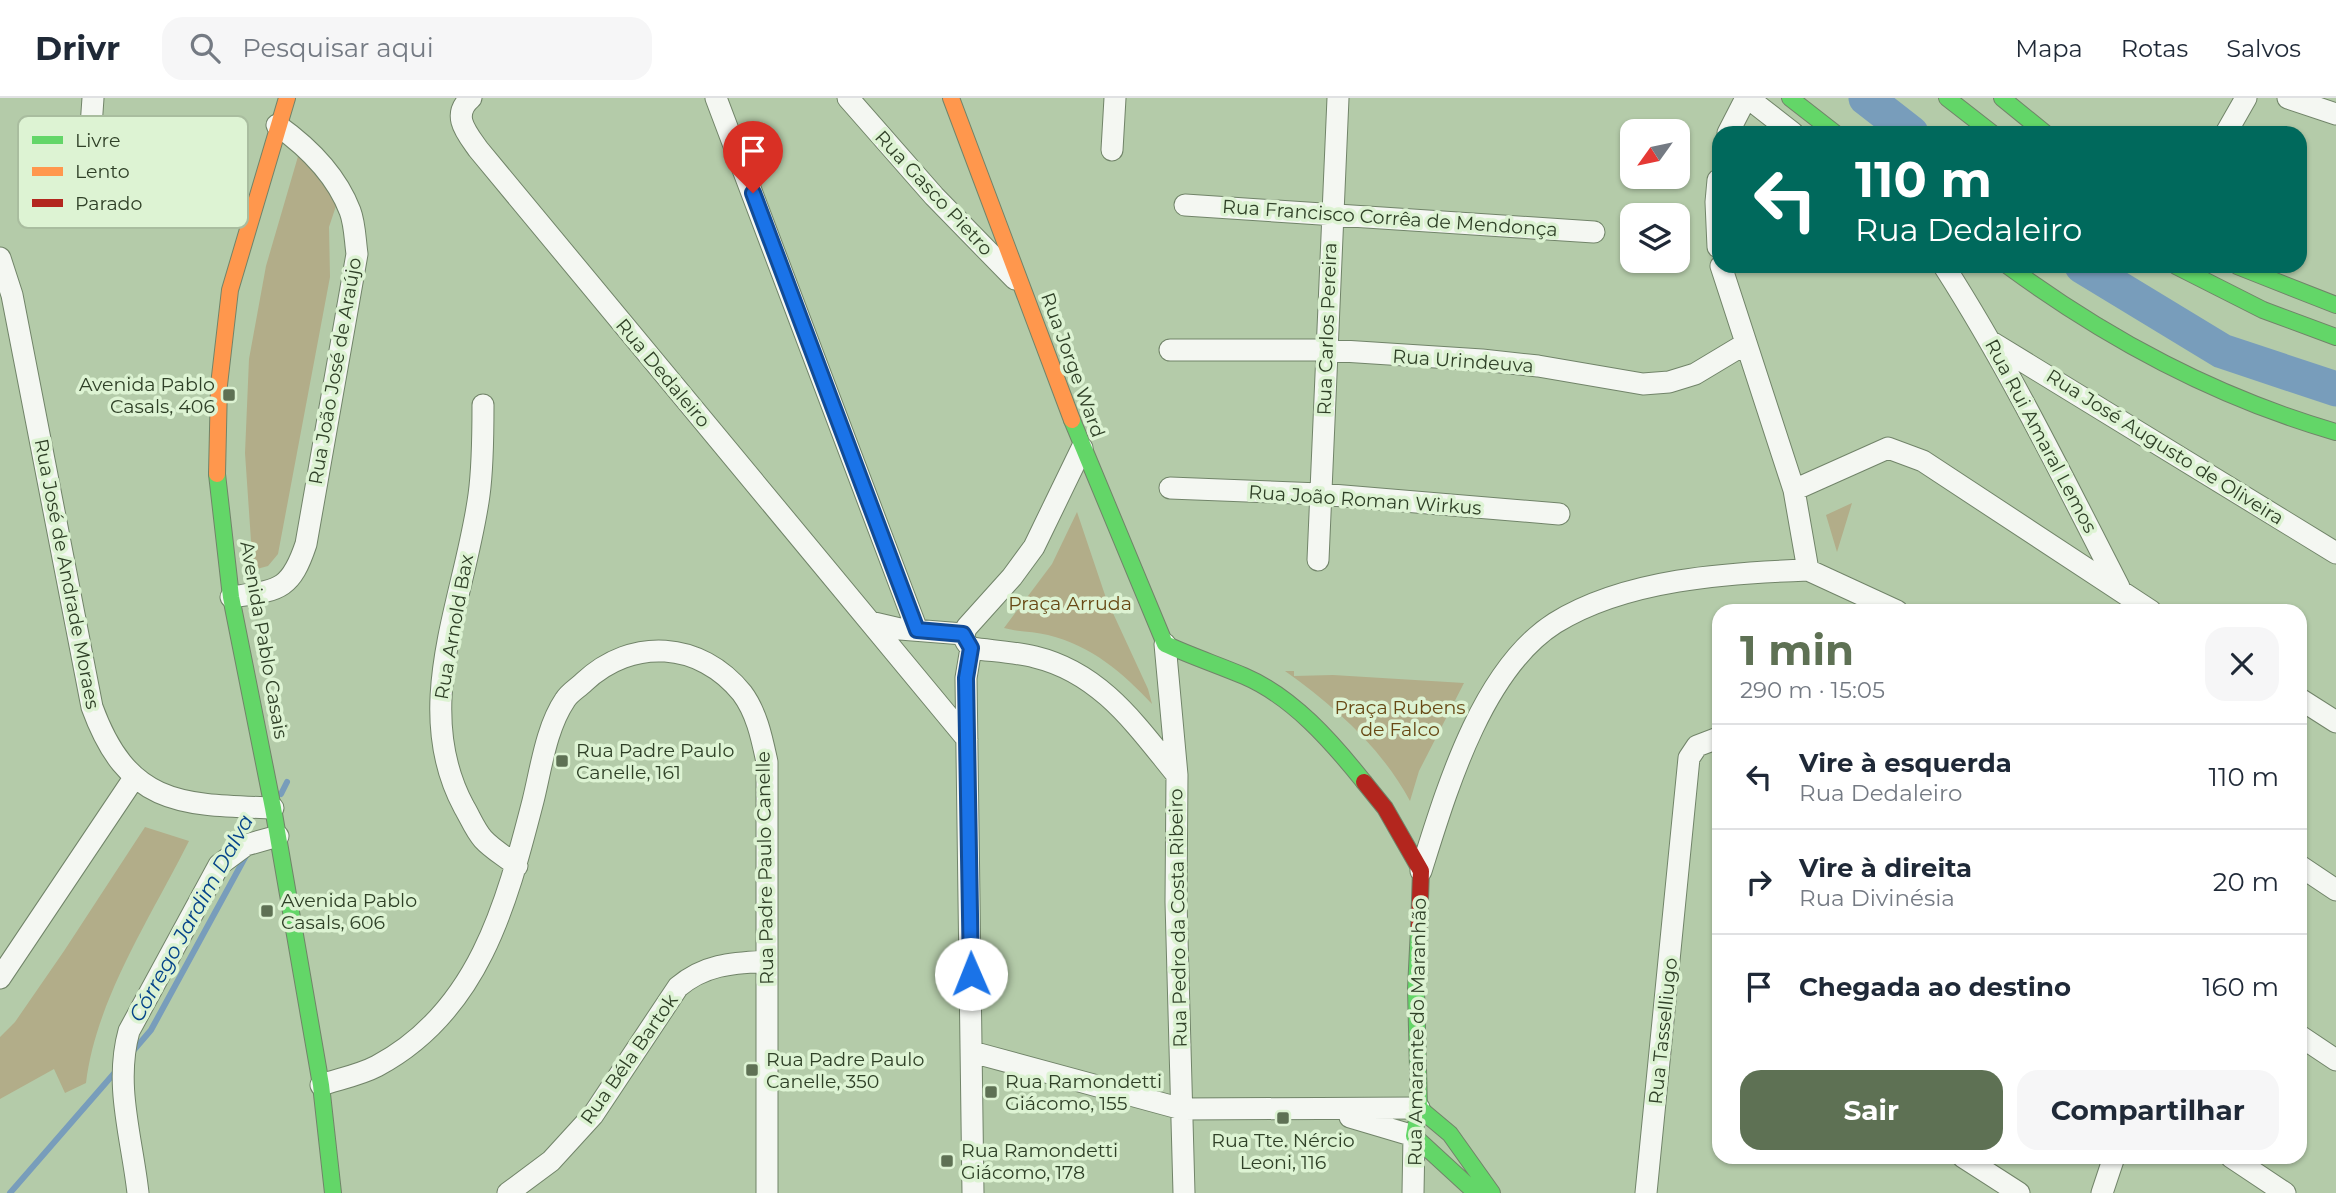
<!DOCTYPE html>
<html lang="pt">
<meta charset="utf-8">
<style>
:root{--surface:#fff;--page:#f6f6f7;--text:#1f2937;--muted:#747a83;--line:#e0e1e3;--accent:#5e7154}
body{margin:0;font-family:Montserrat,sans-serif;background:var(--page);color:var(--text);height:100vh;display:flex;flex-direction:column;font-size:26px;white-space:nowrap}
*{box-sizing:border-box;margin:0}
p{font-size:23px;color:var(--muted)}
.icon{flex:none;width:38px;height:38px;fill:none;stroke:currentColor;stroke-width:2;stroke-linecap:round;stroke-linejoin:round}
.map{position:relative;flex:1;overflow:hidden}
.details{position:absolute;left:1712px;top:506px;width:595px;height:560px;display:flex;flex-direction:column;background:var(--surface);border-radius:21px;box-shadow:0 2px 5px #0004}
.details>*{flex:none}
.guide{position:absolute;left:1712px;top:28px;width:595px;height:147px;border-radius:21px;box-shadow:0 2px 5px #0004;background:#00695c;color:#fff;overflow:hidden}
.needle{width:46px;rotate:237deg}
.buttons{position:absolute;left:1620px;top:21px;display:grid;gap:14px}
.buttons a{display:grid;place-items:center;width:70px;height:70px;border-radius:14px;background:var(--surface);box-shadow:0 2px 5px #0004;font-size:35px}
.pin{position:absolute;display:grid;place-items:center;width:60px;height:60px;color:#fff;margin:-72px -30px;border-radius:50% 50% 50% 0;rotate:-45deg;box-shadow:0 0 7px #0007}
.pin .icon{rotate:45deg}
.me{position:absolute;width:77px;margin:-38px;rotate:359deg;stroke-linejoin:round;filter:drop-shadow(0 0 5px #0008)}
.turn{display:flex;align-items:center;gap:24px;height:147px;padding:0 28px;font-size:32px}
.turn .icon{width:91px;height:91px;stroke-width:2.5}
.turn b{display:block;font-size:49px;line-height:60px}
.round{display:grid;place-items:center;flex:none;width:74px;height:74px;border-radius:21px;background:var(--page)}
.headline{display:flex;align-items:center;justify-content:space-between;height:119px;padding:0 28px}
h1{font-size:42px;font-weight:700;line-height:52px;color:var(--accent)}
.action{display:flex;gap:14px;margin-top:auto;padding:14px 28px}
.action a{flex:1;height:80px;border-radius:21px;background:var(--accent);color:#fff;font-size:28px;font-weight:700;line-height:80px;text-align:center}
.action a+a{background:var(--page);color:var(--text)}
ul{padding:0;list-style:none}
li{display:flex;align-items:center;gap:21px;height:105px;padding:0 28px;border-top:2px solid var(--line)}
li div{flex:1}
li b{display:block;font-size:26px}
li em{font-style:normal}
header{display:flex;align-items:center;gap:42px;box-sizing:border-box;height:98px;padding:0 35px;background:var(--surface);border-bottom:2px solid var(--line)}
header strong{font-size:33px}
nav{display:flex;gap:38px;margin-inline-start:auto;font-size:24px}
.search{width:490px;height:63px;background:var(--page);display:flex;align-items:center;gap:18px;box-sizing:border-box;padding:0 24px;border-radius:21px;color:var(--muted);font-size:26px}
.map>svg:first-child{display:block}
</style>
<header>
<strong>Drivr</strong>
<div class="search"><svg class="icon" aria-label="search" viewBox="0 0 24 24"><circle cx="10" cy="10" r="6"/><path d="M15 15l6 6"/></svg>Pesquisar aqui</div>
<nav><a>Mapa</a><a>Rotas</a><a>Salvos</a></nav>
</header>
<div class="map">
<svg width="2336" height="1095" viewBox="0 0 2336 1095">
<rect width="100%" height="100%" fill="#b4cba9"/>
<path fill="#b2ad89" d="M299 55 337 105 329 129 330 179 278 456 268 468 253 472 245 355 249 261 266 168Z
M1852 405 1837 454 1826 417Z
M1077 414 1106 500 1148 591 1152 606C1122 574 1092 548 1048 537 1034 533 1018 534 1004 530L1052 466Z
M1285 573H1294V578L1333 577 1464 585 1419 673 1410 703C1381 649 1334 608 1285 573Z
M145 729 189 743C151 819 96 901 86 985L65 995 54 971 0 1001V939L15 924 64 853Z"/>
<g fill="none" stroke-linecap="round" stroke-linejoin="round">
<path stroke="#789dbb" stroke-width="6" d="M281 696 287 684
M133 953 151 932 248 754
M10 1095 117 972"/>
<path stroke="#789dbb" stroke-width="35" d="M1866 0 1911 35
M2082 168 2222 253 2336 291"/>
<defs>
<path id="street" d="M471 0C451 17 466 34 478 51L967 641
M716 0 917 532
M848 0 934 98 1015 181
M1748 0 1793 35
M2288 0 2336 16
M1728 35 1746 0
M2226 35 2246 0
M90 43 93 0
M1112 52 1115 0
M1718 82 1716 104 1718 149
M1185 107 1594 134
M0 160 12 197 92 609C128 708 181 707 273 710
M1944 168C2010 271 2063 380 2119 489
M1993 245 2336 455
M1170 252H1327L1482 262 1538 268 1643 286 1669 284 1695 276 1745 246
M483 307C483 337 483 368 479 397 465 501 410 609 464 709 470 719 475 732 483 741 492 751 506 759 517 768
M1082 350 1034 449 1012 479 967 529C962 538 964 543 971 550 992 553 1015 554 1035 559 1101 575 1136 627 1177 677
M1170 390 1320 396 1559 416
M1794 392 1888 350 1923 363 2151 513
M1318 462 1338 0
M1808 472 1897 513
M231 499C278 492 290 494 306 446L357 156C355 142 355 126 350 113 336 76 308 49 277 27
M870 524 900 531 963 536
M1165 546 1177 677 1176 804 1184 1095
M971 550 966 580 973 1095
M2300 601 2336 624
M2300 768 2336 792
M1421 773C1446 694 1481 572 1555 525 1626 481 1727 475 1808 472L1794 392 1721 168
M0 880 134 680
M2300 938 2336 962
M972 954 1182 1011 1419 1010
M321 987C339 981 360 977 377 968 478 914 506 808 533 703 541 671 546 630 565 602 569 595 578 590 584 584 632 539 700 543 742 595 757 615 762 641 767 664V1095
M1350 1019 1414 1038 1413 1095
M1963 1059 2019 1095
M2231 1059 2285 1095
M138 1095C132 1040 114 987 129 933L219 767 246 747 278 738
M508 1095 551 1063 593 1017 678 889C705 866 733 865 767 863
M1646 1095 1689 660 1697 648 1718 640
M2102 1095 2114 1059"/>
<path id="fast" d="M1790 0 1835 35
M1947 0 1992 35
M2002 0 2045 35
M2008 168C2109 242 2215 299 2336 334
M2176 168 2263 212 2336 239
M2237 168 2336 207
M1072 322 1165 546C1191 558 1218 567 1244 578 1293 599 1332 644 1364 684
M217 376 231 499 273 710 321 987 333 1095
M1419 830 1416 891 1419 1010 1414 1038 1476 1095
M1419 1010 1450 1036 1492 1095"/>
<path id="slow" d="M951 0 1072 322
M217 376 219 287 230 192 287 0"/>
<path id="jam" d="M1364 684 1385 710 1421 773 1419 830"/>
</defs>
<use href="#street" stroke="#718469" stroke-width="23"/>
<use href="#fast" stroke="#718469" stroke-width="18"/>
<use href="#slow" stroke="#718469" stroke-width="18"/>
<use href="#jam" stroke="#718469" stroke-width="18"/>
<use href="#street" stroke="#f4f7f2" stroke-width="21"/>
<use href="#fast" stroke="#63d668" stroke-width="16"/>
<use href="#slow" stroke="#ff974d" stroke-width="16"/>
<use href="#jam" stroke="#b3261e" stroke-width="16"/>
</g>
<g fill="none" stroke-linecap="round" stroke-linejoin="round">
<defs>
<path id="route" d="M753 95 917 532 963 536 971 550 966 580 971 876"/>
</defs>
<use href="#route" stroke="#114b97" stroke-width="18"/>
<use href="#route" stroke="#1a73e8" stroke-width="12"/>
</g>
<g fill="#5e7154" stroke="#ddf3d3" stroke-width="2.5">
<rect x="222" y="290" width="14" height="14" rx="3.5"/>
<rect x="555" y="656" width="14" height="14" rx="3.5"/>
<rect x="260" y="806" width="14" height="14" rx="3.5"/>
<rect x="745" y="965" width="14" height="14" rx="3.5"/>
<rect x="984" y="987" width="14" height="14" rx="3.5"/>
<rect x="1276" y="1013" width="14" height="14" rx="3.5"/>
<rect x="940" y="1056" width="14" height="14" rx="3.5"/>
</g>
<g text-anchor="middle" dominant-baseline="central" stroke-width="7" stroke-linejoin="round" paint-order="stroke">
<g font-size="19" fill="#2f4027" stroke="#ddf3d3">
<text transform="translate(934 95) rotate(47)">Rua Gasco Pietro</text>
<text transform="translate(1390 120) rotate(4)">Rua Francisco Corrêa de Mendonça</text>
<text transform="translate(1327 231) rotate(-88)">Rua Carlos Pereira</text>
<text transform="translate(1463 263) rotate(4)">Rua Urindeuva</text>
<text transform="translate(1073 267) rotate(70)">Rua Jorge Ward</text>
<text transform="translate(335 273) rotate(-80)">Rua João José de Araújo</text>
<text transform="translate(663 275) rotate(50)">Rua Dedaleiro</text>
<text transform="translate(2041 338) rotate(62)">Rua Rui Amaral Lemos</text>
<text transform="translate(2165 349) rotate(32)">Rua José Augusto de Oliveira</text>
<text transform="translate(1365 402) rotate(4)">Rua João Roman Wirkus</text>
<text transform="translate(67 476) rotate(79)">Rua José de Andrade Moraes</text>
<text transform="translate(454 529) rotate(-80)">Rua Arnold Bax</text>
<text transform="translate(264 542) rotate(80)">Avenida Pablo Casais</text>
<text transform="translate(765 770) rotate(-91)">Rua Padre Paulo Canelle</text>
<text transform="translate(1178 820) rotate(-91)">Rua Pedro da Costa Ribeiro</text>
<text transform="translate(1663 933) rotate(-84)">Rua Tasselliugo</text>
<text transform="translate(1417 934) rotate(-89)">Rua Amarante do Maranhão</text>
<text transform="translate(629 961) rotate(-55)">Rua Béla Bartok</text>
</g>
<g font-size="19" fill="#2f4027" stroke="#ddf3d3" text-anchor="start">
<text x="215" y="286" text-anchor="end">Avenida Pablo<tspan x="215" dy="22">Casals, 406</tspan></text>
<text x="576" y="652">Rua Padre Paulo<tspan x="576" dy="22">Canelle, 161</tspan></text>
<text x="281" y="802">Avenida Pablo<tspan x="281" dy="22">Casals, 606</tspan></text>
<text x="766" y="961">Rua Padre Paulo<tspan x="766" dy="22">Canelle, 350</tspan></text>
<text x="1005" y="983">Rua Ramondetti<tspan x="1005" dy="22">Giácomo, 155</tspan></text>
<text x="1283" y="1042" text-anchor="middle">Rua Tte. Nércio<tspan x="1283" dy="22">Leoni, 116</tspan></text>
<text x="961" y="1052">Rua Ramondetti<tspan x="961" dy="22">Giácomo, 178</tspan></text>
</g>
<g font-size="19" fill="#684915" stroke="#ddf3d3">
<text x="1070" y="505">Praça Arruda</text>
<text x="1400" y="609">Praça Rubens<tspan x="1400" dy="22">de Falco</tspan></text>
</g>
<g font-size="21" font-style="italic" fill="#05448a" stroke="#ddf3d3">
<text transform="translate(191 820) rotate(-61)">Córrego Jardim Dalva</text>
</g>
</g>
<rect x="18" y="18" width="230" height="112" rx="10" fill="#ddf3d3" stroke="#a9bd9f" stroke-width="2"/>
<rect x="32" y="38" width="31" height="8" fill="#63d668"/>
<rect x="32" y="69" width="31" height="9" fill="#ff974d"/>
<rect x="32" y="101" width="31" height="8" fill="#b3261e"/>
<g font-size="19" fill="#2f4027">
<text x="75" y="49">Livre</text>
<text x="75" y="80">Lento</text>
<text x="75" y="112">Parado</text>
</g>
</svg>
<div class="buttons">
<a><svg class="needle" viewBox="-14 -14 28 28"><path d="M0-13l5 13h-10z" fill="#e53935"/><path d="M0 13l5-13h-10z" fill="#747a83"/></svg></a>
<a><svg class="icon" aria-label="layers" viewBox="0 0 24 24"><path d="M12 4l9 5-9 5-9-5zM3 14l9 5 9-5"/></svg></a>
</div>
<div class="pin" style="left:753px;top:95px;background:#d93025"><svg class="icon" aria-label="arrive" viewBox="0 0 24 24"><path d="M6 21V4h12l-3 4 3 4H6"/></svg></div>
<svg class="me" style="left:971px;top:876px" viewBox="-20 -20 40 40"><circle r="19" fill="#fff"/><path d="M0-13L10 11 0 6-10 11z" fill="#1a73e8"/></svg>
<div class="guide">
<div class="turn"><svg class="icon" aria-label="left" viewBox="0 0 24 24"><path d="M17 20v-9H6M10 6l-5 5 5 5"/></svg><div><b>110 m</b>Rua Dedaleiro</div></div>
</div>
<section class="details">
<div class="headline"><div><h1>1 min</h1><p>290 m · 15:05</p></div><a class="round"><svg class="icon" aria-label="close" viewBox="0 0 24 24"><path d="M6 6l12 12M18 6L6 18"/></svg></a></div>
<ul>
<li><svg class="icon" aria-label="left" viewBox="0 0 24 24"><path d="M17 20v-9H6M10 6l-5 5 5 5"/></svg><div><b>Vire à esquerda</b><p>Rua Dedaleiro</p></div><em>110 m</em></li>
<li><svg class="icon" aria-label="right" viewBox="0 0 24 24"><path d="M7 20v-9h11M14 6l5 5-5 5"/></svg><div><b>Vire à direita</b><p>Rua Divinésia</p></div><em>20 m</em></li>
<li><svg class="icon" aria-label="arrive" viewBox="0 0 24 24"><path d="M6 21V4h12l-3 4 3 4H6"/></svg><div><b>Chegada ao destino</b></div><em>160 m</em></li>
</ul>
<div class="action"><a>Sair</a><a>Compartilhar</a></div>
</section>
</div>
